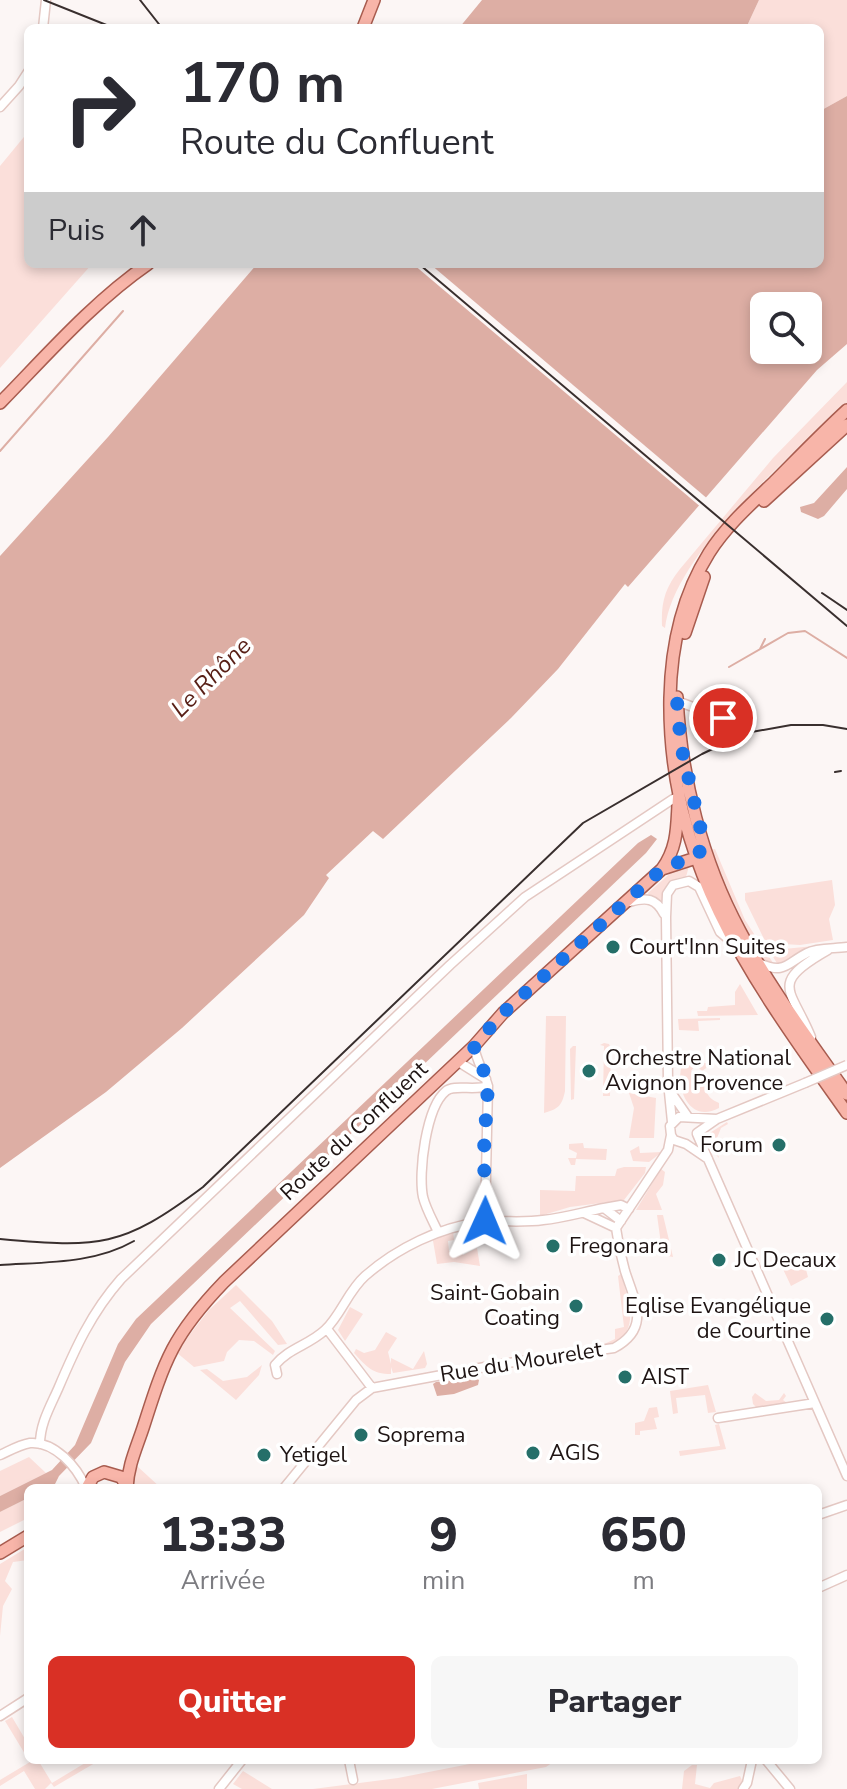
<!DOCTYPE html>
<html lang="fr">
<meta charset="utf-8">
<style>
:root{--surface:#fff;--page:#f7f7f7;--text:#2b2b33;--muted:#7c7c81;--accent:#d93025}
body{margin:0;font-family:"Nunito Sans",sans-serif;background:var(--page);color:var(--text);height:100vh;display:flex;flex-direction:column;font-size:30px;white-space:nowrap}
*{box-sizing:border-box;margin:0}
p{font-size:26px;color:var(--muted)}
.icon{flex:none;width:44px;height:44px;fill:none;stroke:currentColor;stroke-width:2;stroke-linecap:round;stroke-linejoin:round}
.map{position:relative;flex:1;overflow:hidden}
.side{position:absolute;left:24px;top:1484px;width:798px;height:280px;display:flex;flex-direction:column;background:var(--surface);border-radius:12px;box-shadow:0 4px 12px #0003}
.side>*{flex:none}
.top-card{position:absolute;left:24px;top:24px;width:800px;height:244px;border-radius:12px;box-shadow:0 4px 12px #0003;background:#fff;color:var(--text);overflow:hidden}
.tools{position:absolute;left:750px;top:292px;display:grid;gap:16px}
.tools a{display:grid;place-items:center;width:72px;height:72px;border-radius:12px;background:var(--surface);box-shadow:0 4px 12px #0003;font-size:40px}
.pin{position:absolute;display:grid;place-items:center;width:68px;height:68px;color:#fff;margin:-34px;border:4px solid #fff;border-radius:50%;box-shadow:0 2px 8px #0007}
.me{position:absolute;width:88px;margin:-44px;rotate:1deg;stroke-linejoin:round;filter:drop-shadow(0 0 6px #0008)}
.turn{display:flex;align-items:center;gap:28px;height:168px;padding:0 24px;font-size:36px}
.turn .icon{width:104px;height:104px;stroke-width:2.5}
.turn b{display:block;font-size:56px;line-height:68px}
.then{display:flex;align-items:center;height:76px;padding:0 24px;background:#0003;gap:16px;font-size:30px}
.eta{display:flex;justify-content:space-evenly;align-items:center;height:136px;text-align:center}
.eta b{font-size:48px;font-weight:800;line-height:56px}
.cta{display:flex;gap:16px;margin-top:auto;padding:16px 24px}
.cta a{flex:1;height:92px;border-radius:12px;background:var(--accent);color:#fff;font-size:32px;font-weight:800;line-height:92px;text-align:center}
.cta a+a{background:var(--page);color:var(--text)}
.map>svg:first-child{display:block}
</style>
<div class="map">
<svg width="847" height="1789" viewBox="0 0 847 1789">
<rect width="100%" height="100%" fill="#fcf6f5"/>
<path fill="#fbdfda" d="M759 0H847V96L820 111V28H746Z
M28 132V264H92L0 368V166Z
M847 382V403C793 455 674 552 665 628L662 626C661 602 665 588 680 569L773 458Z
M715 849 745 920 775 966 760 958 729 898 711 850Z
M689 866 686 877C669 878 664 889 664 905L649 896 648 893 675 869Z
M832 880 835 905 829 919 833 940 800 945 766 943 745 900V893Z
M766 945 784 949 814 946 787 964 778 965Z
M740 984 758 1015 698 1016 697 1011H707L708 1007 735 1005V992Z
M546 1016H566L565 1091C562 1106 558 1109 544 1113Z
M720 1018V1020L698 1021 699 1031 679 1030 678 1019Z
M604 1043 609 1044 611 1049 610 1096H603L604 1046 600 1045Z
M573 1046H576L574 1099 571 1100 570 1049Z
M706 1063 709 1066 702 1071 696 1065 691 1071 696 1077H704C706 1090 705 1097 719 1103V1108C689 1124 675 1088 682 1064Z
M629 1093 656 1098 654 1138H629L634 1108Z
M727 1122 728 1124 721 1128 715 1143 719 1158 706 1144 705 1136Z
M583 1143 584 1148 607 1149 606 1160 576 1159 575 1165H571L568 1158H576L577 1153 569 1149V1144Z
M639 1146 640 1153 662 1152 649 1162 633 1161 630 1151Z
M624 1167H646L645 1173 624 1200 570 1207 540 1216V1190L575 1191 576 1176H615L617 1169Z
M661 1169 665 1172 663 1185 656 1194 662 1210H636Z
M657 1215H663L673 1257 668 1256 666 1244H661Z
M453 1231 454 1240 448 1241 449 1251 462 1252 463 1255 477 1248 480 1266 454 1262 437 1264 432 1235Z
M804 1262 808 1277 791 1286 782 1267 788 1265 790 1268Z
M621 1274C628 1300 641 1328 613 1345L546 1355 545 1352 602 1345 615 1339V1329L624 1327 618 1276Z
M236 1285 272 1321 287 1344 278 1345 240 1301 230 1308 275 1351 273 1355 254 1341 239 1340 227 1352 224 1361 194 1367 176 1352 209 1310Z
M350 1307 363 1314 345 1341 338 1330Z
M386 1332 397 1338 388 1352 391 1364V1358L413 1369 424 1351 427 1364 425 1368 393 1373 391 1367V1374C372 1374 367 1367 354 1353L356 1349 364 1353 375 1350Z
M262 1365 259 1375 236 1400 200 1370 207 1369 223 1381 247 1377Z
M708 1385 716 1412 708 1413 705 1395 676 1398 678 1413 673 1414 670 1391Z
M755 1393 766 1401 779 1400 784 1393 786 1396 783 1400 790 1405 757 1408 753 1404 752 1397Z
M657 1407 659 1417 654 1418 657 1429 640 1431V1435H635V1423L644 1421 649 1408Z
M719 1424 726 1449 680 1456 679 1451 720 1446 715 1425Z
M29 1457 46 1473 0 1496V1471Z
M137 1466 161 1488H134V1469Z
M28 1498V1518L0 1532V1512Z
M28 1547V1560L13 1562 5 1581 12 1589 3 1606 0 1636V1564Z
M12 1717 28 1744V1759L5 1721Z
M29 1760H38L52 1783 90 1760H100L54 1787 51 1783 45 1789H35L24 1771 0 1786V1780L30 1762Z
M490 1760H556L546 1767 432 1789H313L398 1778Z
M692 1765H697L695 1784 710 1788 714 1783 740 1776 743 1782 739 1789H682L684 1771Z
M243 1771 272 1789H242L233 1784Z
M527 1774V1789H479L478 1783Z"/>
<path fill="#ddaea4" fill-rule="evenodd" d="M482 0H759L746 28H459Z
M847 96V344L817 370 628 587 625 584 558 669 511 718 383 839 373 831 326 875 329 878 304 915 182 1028 106 1092 0 1168V556L108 437 257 264H820V111ZM764 306H808V350H764Z
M847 467V489L824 516 818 519 801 512 800 507 814 503Z
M651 835 657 839 646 853 151 1324 125 1362 91 1443 59 1476 54 1486 28 1488V1498L0 1512V1496L52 1470 75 1445 118 1344 136 1319 638 843Z
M475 1378 479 1380 478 1385 454 1394 437 1396 433 1384 436 1382Z"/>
<path fill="#fcf6f5" d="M413 264H430L709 500 702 508Z"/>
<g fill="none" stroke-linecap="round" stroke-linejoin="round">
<path stroke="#ddaea4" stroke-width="2" d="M0 451 123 311
M760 649 765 639
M729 667 788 633 805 631 847 658"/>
<defs>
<path id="minor" d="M43 28 46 0
M0 107 19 86 28 72
M677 701 730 721
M630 902C646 897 656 898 664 914
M759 963C785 975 787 963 807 953 818 947 835 949 847 947
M811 1037C791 988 768 984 828 950
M474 1046C476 1060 484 1072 488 1086L485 1221
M457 1061 486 1079
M670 1091 688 1117
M672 1122 668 1082 666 917 667 894 673 885 689 881 699 887 720 932 733 943
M697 1133 717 1119 805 1083
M697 1134 847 1476
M708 1159 686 1144 674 1140 671 1135 670 1126 679 1117 717 1119
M604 1208 621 1205 629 1209
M584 1213 616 1228
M438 1232C433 1221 426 1209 423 1197 418 1173 426 1107 446 1091 454 1084 475 1091 488 1086
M327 1329 372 1388
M277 1374 275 1365C289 1348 309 1345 325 1330 341 1315 348 1291 365 1276 397 1248 440 1227 481 1222 502 1220 523 1223 543 1220 564 1218 583 1212 604 1208L621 1221
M718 1418 815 1403
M40 1444C40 1424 50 1407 58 1389 75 1349 91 1313 121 1279L450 965 525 897 673 799
M0 1455C9 1451 19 1445 30 1443 55 1441 77 1467 86 1488
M284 1488 356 1400 372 1388 501 1364 614 1348C651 1328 635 1302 625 1271 621 1257 618 1243 616 1228L668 1150 671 1135
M818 1515 847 1505
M818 1588 847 1575
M0 1716 28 1698
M349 1760 353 1780
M766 1760 790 1789
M219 1789 242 1760
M743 1789 747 1783 752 1760"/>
<path id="major" d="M363 28 374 0
M0 403C47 355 93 302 148 264
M847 410C822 433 798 458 774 482 751 504 726 526 709 553 682 596 671 648 670 698 667 866 755 983 847 1113
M764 501 847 425
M685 633 704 577
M677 697C681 777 702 861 740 931 770 989 810 1041 847 1094
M662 869 696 858 700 852
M87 1488 93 1477 104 1472 121 1477 127 1487
M127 1488C128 1466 136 1449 143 1428 165 1359 173 1335 224 1282L474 1046 503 1013 662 869C680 844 676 821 679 791
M0 1553 28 1536"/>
</defs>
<use href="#minor" stroke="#e4c8c3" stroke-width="11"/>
<use href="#major" stroke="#a85c4f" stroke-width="14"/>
<use href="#minor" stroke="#fff" stroke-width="8"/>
<use href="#major" stroke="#f8b5a9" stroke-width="11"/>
<path stroke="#392f2e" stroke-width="2" d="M44 0 114 28
M140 0 162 28
M419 264 847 626
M822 593 847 610
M835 772 841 771
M0 1239C99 1248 122 1248 203 1187L583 823 702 754 746 733 791 725H823L847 729
M0 1265C45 1262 94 1264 134 1241"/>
<defs>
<path id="minor-bridge" d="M805 1083 847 1065"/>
</defs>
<use href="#minor-bridge" stroke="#e4c8c3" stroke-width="11" stroke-linecap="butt"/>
<use href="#minor-bridge" stroke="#fff" stroke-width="8"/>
</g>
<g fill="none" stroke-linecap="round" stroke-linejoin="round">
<path stroke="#1a73e8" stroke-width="14" stroke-dasharray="0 25.2" d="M485 1221 484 1149 488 1086 483 1069 476 1058 474 1046 503 1013 662 869 699 854 703 839 681 746 677 701 723 718"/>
</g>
<g fill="#256f69" stroke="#fff" stroke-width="3">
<circle cx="613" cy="947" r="8"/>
<circle cx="589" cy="1071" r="8"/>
<circle cx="779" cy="1145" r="8"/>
<circle cx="553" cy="1246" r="8"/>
<circle cx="719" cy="1260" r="8"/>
<circle cx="576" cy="1306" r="8"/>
<circle cx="827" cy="1319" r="8"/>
<circle cx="625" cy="1377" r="8"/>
<circle cx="361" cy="1435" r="8"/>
<circle cx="533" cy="1453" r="8"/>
<circle cx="264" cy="1455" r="8"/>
</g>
<g text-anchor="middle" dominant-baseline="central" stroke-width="7" stroke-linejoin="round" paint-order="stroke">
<g font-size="22" fill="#1e1413" stroke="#fff" text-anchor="start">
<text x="629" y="947">Court'Inn Suites</text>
<text x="605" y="1058">Orchestre National<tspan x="605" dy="25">Avignon Provence</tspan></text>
<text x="763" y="1145" text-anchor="end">Forum</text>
<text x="569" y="1246">Fregonara</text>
<text x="735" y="1260">JC Decaux</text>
<text x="560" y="1293" text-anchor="end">Saint-Gobain<tspan x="560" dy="25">Coating</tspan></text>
<text x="811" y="1306" text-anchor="end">Eqlise Evangélique<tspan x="811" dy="25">de Courtine</tspan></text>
<text x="641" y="1377">AIST</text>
<text x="377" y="1435">Soprema</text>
<text x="549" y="1453">AGIS</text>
<text x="280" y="1455">Yetigel</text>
</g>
<g font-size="22" fill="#1e1413" stroke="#fff">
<text transform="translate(354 1131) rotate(-43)">Route du Confluent</text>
<text transform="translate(521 1362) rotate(-9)">Rue du Mourelet</text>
</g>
<g font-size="24" font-style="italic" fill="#571e15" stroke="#fff">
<text transform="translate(211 677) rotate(-45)">Le Rhône</text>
</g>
</g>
</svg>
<div class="tools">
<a><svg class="icon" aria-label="search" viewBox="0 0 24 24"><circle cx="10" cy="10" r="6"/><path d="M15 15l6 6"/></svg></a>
</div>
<div class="pin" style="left:723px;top:718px;background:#d93025"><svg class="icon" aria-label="arrive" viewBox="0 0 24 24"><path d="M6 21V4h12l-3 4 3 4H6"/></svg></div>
<svg class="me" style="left:485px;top:1221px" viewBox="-20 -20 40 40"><path d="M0-17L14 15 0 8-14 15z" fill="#1a73e8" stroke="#fff" stroke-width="4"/></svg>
<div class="top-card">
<div class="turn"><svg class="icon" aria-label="right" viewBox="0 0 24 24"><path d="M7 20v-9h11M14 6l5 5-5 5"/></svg><div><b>170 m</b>Route du Confluent</div></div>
<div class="then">Puis<svg class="icon" aria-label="ahead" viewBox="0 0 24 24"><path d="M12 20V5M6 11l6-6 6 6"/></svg></div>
</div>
<section class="side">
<div class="eta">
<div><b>13:33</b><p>Arrivée</p></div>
<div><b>9</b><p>min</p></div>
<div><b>650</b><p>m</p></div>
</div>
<div class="cta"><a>Quitter</a><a>Partager</a></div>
</section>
</div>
